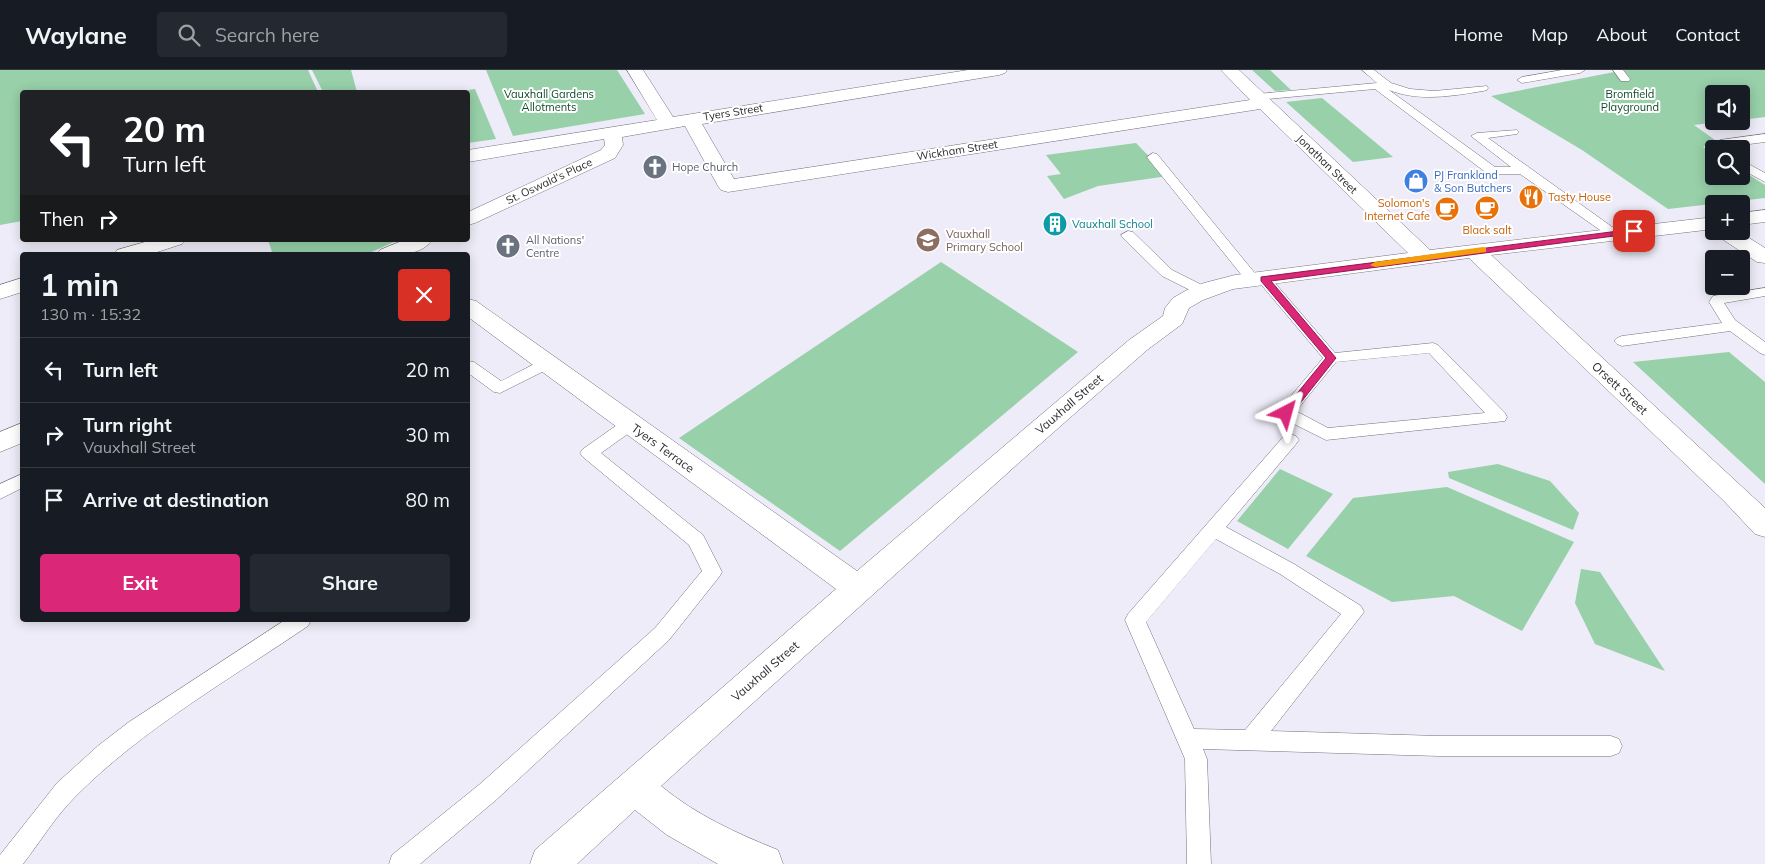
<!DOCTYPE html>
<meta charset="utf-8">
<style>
:root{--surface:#171b24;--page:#242831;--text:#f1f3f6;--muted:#9ea1a6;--line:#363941;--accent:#db2777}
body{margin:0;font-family:Mulish,sans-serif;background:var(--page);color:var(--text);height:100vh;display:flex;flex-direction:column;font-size:19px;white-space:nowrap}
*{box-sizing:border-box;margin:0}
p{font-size:16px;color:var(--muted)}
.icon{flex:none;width:28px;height:28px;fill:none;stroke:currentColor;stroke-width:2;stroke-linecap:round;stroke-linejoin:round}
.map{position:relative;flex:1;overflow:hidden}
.details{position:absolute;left:20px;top:182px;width:450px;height:370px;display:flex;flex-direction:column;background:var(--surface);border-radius:5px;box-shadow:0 2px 12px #0003}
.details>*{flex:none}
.top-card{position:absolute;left:20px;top:20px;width:450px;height:152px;border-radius:5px;box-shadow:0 2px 12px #0003;background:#202124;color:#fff;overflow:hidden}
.controls{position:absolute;left:1705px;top:15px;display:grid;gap:10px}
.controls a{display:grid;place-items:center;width:45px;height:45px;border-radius:5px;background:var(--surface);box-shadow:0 2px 12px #0003;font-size:25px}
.pin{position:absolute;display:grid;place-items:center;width:42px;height:42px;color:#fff;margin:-21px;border-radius:10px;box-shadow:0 2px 8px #0006}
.me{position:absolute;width:55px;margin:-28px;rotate:39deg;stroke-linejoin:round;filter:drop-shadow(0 0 4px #0008)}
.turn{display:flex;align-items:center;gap:18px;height:105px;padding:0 20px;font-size:22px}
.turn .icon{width:65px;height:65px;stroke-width:2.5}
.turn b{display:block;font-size:35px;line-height:42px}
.then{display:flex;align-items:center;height:48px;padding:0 20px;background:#0003;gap:10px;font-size:19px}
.round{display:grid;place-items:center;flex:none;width:52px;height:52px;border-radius:5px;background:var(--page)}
.overview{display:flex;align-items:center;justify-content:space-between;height:85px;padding:0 20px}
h1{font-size:30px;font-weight:700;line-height:38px}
.button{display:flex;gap:10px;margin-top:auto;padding:10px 20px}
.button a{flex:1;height:58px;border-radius:5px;background:var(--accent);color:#fff;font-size:20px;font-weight:700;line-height:58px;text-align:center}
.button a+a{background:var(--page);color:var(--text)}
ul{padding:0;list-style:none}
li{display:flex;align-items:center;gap:15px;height:65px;padding:0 20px;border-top:1px solid var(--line)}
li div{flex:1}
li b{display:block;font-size:19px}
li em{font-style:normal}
header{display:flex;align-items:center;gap:30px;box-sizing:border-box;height:70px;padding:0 25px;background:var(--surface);border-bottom:1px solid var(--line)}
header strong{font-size:24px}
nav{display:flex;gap:28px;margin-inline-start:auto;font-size:18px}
.search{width:350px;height:45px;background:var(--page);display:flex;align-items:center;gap:12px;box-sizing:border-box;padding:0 18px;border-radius:5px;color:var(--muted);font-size:19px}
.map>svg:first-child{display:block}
</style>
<header>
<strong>Waylane</strong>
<div class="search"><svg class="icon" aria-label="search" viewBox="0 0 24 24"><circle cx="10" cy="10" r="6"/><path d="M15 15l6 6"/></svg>Search here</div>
<nav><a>Home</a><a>Map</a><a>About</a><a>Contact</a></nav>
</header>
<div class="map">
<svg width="1765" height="794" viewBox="0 0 1765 794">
<rect width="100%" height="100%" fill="#edecf8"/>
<path fill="#97d0a9" d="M0 0H308L318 22H22V151L0 155Z
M312 0H351L357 22H323Z
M486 0H617L645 44 513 66Z
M1252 0H1270L1291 20 1275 21Z
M1625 0H1765V47L1741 50V24H1714V51H1726L1694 55 1715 70 1703 77 1714 84V106H1741V100L1765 115V128L1668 139 1582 80 1491 26Z
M475 19 496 69 468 73V22H455Z
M1322 28 1393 87 1353 92 1286 32Z
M1136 73 1168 106 1098 116 1064 129 1047 106 1061 104 1046 85Z
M268 170H398L365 185H273Z
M941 192 1078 282 840 481 679 368Z
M1729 282 1765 312V414L1633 292Z
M1498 394 1550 411 1579 443 1573 460 1449 408 1448 402Z
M1280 399 1333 424 1288 479 1237 451Z
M1447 417 1574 472 1522 561 1454 526 1392 532 1306 486 1353 428Z
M1581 499 1600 502 1665 601 1595 574 1575 533Z"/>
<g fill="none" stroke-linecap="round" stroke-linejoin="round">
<defs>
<path id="lane" d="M1362 0H1374L1391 13 1410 19 1434 21 1487 16 1488 18 1487 20 1483 21C1452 26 1419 32 1389 20L1495 97H1511L1471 66 1477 63 1517 60 1519 62 1517 64 1488 68 1622 164 1620 167H1610L1520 104H1488L1375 19 1257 30 1252 27 1257 24 1377 13Z
M1562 0H1585L1580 3 1522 13 1517 10 1522 7Z
M1613 0H1623L1630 9 1629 11H1621Z
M1765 64V72L1727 77 1729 79H1717L1714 74 1720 70Z
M1153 83 1157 84 1258 207 1264 205 1269 206 1335 283 1433 273 1438 275 1505 343 1507 347 1505 351 1326 370 1280 347 1278 343 1280 339 1323 288 1259 212 1253 214 1248 213 1149 90 1147 87ZM1429 283 1485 343 1328 358 1296 341 1336 292Z
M1741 90 1765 103V112L1741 99Z
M1128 161 1133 162 1172 200 1210 219 1212 222 1210 225H1200L1162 206 1123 168 1121 165Z
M1765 218V226L1724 233 1735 250 1765 272V285L1760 283 1730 261 1622 276 1617 274 1614 271 1617 268 1622 266 1722 253 1709 232 1713 226Z
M546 288 552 289 554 293 552 297 500 323 494 322 468 303V291L474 292 501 311Z
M630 348 636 350 638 354 636 358 601 383 703 465 722 502 719 507 669 570 496 730 420 794H389L392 785 480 714 655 558 702 501 689 475 583 387 580 383 583 379 624 350Z
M1290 364 1296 366 1299 370 1296 374 1226 457 1294 494 1361 536 1364 542 1271 661 1439 666H1611L1619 669 1622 676 1619 683 1611 686H1439L1203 679 1207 689 1211 794H1187L1185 689 1125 550 1128 544 1284 366ZM1216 469 1280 504 1341 544 1245 660 1194 659 1146 552Z
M22 404V418L0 429V414Z
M285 550H311L308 556C230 609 141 660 75 727 55 747 40 772 23 794H0V785L57 713 99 675 129 652Z"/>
<path id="street" d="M627 0H643L673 47 968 0H1007L1005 3 999 5 702 54 734 109 1250 30 1221 0H1239L1430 180 1714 147V161H1738L1765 178V193L1757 192 1716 165 1713 161 1714 159 1491 185 1765 438V467L1755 464 1724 431 1469 188 1233 219 1203 230 1189 238 1182 254 1147 280 1022 390 661 716C696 745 736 763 778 780L783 794H718L667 765 635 740 577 794H530L535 780 836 519 468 247V229L476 231 857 501 1129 270 1163 246 1165 238 1173 228 1187 220 1204 213 1235 205 1408 183 1260 39 728 122 721 120 718 116 685 56 622 67 623 75 615 88 475 153 468 155V142L601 80 605 75 604 69 468 92V80L657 50Z
M1765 140V152L1741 155V143Z
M152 170H186L182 174 148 185H114L117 180Z
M404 170H432C420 187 395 185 377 185L380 180Z
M22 208V222L0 229V215Z
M22 353V373L0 382V362Z"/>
</defs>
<use href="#lane" stroke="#72717b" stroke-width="1"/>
<use href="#street" stroke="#72717b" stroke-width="1"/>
<use href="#lane" fill="#fff" fill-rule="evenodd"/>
<use href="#street" fill="#fff" fill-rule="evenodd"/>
</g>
<path fill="#db2777" stroke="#8e194d" d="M1634 159 1637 160V163L1271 211 1336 288 1290 346H1282L1281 343 1326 288 1261 211V207Z"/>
<path fill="#f59e0b" d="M1483 177 1486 178V182L1375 197 1370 195 1375 192Z"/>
<defs>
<symbol id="church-disc" viewBox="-11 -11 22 22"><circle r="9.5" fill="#6b7280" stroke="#fff"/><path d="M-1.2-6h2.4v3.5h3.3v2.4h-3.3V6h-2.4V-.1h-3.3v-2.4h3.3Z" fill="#fff"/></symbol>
<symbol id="shop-disc" viewBox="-11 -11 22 22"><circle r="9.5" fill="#3f7fe0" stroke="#fff"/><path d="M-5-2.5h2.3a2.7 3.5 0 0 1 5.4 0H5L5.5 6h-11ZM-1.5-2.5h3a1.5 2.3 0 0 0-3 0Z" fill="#fff"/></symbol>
<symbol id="restaurant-disc" viewBox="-11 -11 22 22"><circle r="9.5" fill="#e8710a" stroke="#fff"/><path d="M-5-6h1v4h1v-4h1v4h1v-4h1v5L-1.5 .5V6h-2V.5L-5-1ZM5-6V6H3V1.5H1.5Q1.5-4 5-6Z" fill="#fff"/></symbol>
<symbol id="cafe-disc" viewBox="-11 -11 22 22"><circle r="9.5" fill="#e8710a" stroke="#fff"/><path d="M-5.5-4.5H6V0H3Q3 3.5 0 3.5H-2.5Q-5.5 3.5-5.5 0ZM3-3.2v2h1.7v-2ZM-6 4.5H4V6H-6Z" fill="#fff"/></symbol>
<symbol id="building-disc" viewBox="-11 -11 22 22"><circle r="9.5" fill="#0f9aa8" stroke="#fff"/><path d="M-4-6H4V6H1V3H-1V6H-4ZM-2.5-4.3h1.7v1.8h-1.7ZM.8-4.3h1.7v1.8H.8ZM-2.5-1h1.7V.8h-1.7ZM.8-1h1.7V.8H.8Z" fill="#fff"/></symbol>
<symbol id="school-disc" viewBox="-11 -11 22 22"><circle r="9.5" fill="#8d6e63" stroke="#fff"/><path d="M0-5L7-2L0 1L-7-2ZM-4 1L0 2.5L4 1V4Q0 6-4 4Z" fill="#fff"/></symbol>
</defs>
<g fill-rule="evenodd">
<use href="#church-disc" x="641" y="83" width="28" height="28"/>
<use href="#shop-disc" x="1402" y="97" width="28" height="28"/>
<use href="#restaurant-disc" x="1517" y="113" width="28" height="28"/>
<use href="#cafe-disc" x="1473" y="124" width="28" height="28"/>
<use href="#cafe-disc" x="1433" y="125" width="28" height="28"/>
<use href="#building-disc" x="1041" y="140" width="28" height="28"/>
<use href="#school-disc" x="914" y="156" width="28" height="28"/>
<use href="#church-disc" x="494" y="162" width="28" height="28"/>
</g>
<g text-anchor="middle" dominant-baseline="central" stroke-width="4" stroke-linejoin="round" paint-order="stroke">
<g font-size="11" fill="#0f4929" stroke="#fff">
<text x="549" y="24">Vauxhall Gardens<tspan x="549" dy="13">Allotments</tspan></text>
<text x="1630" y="24">Bromfield<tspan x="1630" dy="13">Playground</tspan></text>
</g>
<g font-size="11" fill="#2c2c30" stroke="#fff">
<text transform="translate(733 42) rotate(-9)">Tyers Street</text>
<text transform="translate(957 80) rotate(-9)">Wickham Street</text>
<text transform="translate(1327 94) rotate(44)">Jonathan Street</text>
<text transform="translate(549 111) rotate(-25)">St. Oswald's Place</text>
</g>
<g font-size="11" fill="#5b616d" stroke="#fff" text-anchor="start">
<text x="672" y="97">Hope Church</text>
<text x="526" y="170">All Nations'<tspan x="526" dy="13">Centre</tspan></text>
</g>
<g font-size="11" fill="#366cbe" stroke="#fff" text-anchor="start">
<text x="1434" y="105">PJ Frankland<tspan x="1434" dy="13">&amp; Son Butchers</tspan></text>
</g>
<g font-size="11" fill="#c56008" stroke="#fff" text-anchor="start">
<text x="1548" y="127">Tasty House</text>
<text x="1430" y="133" text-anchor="end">Solomon's<tspan x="1430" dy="13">Internet Cafe</tspan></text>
<text x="1487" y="160" text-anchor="middle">Black salt</text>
</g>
<g font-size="11" fill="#0d838f" stroke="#fff" text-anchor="start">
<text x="1072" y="154">Vauxhall School</text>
</g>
<g font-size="11" fill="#785e54" stroke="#fff" text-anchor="start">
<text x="946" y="164">Vauxhall<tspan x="946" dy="13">Primary School</tspan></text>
</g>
<g font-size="12" fill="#2c2c30" stroke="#fff">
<text transform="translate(1620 318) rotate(43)">Orsett Street</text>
<text transform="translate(1069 334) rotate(-41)">Vauxhall Street</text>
<text transform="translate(663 378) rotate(36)">Tyers Terrace</text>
<text transform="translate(765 601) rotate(-41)">Vauxhall Street</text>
</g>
</g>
</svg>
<div class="controls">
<a><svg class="icon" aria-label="sound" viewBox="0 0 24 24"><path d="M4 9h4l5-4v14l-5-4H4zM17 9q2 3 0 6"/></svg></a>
<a><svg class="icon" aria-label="search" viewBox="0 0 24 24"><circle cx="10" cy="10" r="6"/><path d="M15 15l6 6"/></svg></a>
<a>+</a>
<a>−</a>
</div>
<div class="pin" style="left:1634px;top:161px;background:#d93025"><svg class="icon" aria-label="arrive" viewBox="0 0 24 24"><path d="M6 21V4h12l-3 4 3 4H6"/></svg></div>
<svg class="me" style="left:1286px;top:343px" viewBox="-20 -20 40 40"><path d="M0-17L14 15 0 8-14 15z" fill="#db2777" stroke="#fff" stroke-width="4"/></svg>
<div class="top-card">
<div class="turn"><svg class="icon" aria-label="left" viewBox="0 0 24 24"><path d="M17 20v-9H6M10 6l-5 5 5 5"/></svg><div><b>20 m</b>Turn left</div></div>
<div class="then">Then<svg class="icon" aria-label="right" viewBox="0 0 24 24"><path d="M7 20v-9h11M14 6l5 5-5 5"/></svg></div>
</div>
<section class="details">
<div class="overview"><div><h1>1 min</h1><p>130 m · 15:32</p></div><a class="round" style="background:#d93025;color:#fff"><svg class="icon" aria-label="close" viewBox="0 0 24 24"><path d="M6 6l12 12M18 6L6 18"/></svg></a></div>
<ul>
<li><svg class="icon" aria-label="left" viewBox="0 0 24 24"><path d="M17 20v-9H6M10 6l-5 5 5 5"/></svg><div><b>Turn left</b></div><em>20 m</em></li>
<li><svg class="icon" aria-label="right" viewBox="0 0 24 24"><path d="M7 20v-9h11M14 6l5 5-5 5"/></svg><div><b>Turn right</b><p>Vauxhall Street</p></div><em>30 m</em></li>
<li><svg class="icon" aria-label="arrive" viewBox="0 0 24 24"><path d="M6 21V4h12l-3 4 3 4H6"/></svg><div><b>Arrive at destination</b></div><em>80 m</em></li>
</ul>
<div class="button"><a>Exit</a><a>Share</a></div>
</section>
</div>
